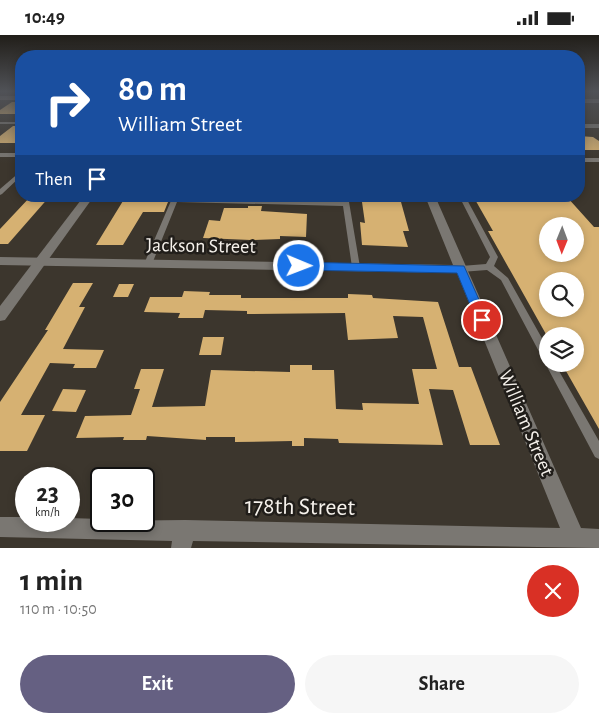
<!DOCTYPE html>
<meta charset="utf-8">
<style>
:root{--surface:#fff;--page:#f6f6f6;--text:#222;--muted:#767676;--accent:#656082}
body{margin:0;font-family:"Alegreya Sans",sans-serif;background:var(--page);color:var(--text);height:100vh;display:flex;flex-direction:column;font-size:19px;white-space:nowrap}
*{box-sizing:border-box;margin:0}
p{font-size:16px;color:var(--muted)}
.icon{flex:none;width:28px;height:28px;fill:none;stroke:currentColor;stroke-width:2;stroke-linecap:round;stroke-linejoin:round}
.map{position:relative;height:513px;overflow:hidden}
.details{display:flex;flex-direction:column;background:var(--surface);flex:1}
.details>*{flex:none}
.hud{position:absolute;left:15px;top:15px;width:570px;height:152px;border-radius:20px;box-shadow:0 2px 8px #0003;background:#1a4fa0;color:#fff;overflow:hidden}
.needle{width:32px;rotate:181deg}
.fabs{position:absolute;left:539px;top:182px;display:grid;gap:10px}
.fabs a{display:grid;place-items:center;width:45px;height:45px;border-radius:50%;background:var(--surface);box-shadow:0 2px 8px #0003;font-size:25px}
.speed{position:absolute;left:15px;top:432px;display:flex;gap:10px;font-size:25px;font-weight:700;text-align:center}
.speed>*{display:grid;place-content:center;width:65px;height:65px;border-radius:50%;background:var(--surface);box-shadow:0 2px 8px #0003;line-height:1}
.speed small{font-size:12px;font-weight:400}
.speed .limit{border:2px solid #111;border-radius:8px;background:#fff;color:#111}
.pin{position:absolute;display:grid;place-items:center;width:42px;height:42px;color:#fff;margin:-21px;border:2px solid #fff;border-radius:50%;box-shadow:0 1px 5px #0007}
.me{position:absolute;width:55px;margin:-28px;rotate:91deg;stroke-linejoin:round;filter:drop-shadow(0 0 4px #0008)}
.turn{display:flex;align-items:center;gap:18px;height:105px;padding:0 20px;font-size:22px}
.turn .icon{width:65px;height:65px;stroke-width:2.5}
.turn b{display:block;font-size:35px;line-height:42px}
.then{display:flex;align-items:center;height:48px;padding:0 20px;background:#0003;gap:10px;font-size:19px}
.round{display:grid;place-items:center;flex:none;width:52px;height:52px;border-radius:26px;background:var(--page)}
.summary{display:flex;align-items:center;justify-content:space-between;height:85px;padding:0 20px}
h1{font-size:30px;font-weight:600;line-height:38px}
.button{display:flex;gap:10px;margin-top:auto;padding:10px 20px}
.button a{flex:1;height:58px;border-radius:30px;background:var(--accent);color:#fff;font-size:20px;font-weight:600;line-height:58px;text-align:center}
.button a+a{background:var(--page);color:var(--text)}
.status{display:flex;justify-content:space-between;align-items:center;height:35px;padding:0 25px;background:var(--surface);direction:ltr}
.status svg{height:14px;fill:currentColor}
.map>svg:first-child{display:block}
</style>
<div class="status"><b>10:49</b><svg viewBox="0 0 49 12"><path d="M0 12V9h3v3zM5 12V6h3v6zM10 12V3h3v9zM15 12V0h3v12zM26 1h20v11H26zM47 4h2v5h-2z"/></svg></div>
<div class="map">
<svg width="599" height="513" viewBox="0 0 599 513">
<rect width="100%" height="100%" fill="#3c362d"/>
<path fill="#d6b172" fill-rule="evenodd" d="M12 67H21V79H0V75Z
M13 91H21V108H0V101Z
M579 101 593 102 599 106V115H583L579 111Z
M31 161H50L8 209H0V194Z
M126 161 170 162 164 177H143L123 210H96Z
M473 161 567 162 594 192H599V394L562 329H575V301H547L488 196H493ZM548 191H575V219H548ZM548 246H575V274H548Z
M362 167H401L409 196H403L408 212 362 210 360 187 365 188Z
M248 171H262L261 176 307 179 306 202 280 201V204L251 205 203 203 209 185 220 186 224 173H248Z
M73 248H93L79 272H85L63 314 104 315 96 333H73L75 329 50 328 21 380H45L27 416H0V367L48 295H45Z
M119 249H134L128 262H113Z
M184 256 210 257 209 260H241V263H348V259L372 260 373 263 438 267 459 332H471L500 410H470L453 355 429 354 443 410 339 408 338 404 304 403V411H292V406L235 407V402H206V405L147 401 146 405H123L124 402 76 403 85 381 131 380 140 354H134L141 334H164L152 372 205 371 211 335 290 337V330H312V335H334L336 374 363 375 362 368 419 369 412 334H437L423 282 393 281 398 303 348 305 345 278 247 279V276L205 275 203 283H178L180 278 144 277 150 262H182Z
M203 302H224L221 320H199Z
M63 354 86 355 76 377 52 376Z"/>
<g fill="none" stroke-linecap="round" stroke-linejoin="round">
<path fill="#7a7772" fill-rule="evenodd" d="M0 87H21V89H0Z
M579 89H599V93H579Z
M21 136V141L2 159 0 160V154Z
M173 161H179L178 163 343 167 342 161H348L360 232 356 235 352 232 343 171 177 167 152 229 151 231H145L144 229Z
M459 161H465L498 222 494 231 508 243 548 314V329H555L599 406V424L595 422 501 245 487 235 461 237 457 234 461 231 486 229 490 222Z"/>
<path fill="#7a7772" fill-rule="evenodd" d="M0 61H21V65H0Z
M579 64H599V68H579Z
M0 118H21V122H0Z
M579 123H599V127H579Z
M425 161H435L581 493 599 494V513L193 506 191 513H171L172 506 0 502V482H26V486H69V483L101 484V486L185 485 560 493 457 238 0 230V222L453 230Z"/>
<path fill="#7a7772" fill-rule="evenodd" d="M84 161H94L5 285 0 286V271Z"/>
</g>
<linearGradient id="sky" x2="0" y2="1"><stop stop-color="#211e19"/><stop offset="0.44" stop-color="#505257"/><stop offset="1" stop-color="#505257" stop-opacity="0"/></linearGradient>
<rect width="599" height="128" fill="url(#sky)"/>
<path fill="#1a73e8" stroke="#114b97" d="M299 227 464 231 488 285 482 290 478 289 457 238 299 235 294 231Z"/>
<g text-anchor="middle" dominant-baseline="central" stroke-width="5" stroke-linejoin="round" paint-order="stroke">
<g font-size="20" fill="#f6f2ec" stroke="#211e1a">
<text transform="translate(201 211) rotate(1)">Jackson Street</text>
<text transform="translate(526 388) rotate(67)">William Street</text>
</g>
<g font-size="24" fill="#f6f2ec" stroke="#211e1a">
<text transform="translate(300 472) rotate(1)">178th Street</text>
</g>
</g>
</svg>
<div class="fabs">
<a><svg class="needle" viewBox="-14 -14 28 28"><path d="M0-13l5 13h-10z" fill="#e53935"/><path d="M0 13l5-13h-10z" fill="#767676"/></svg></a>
<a><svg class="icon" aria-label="search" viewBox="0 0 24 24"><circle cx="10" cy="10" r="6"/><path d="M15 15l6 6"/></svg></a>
<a><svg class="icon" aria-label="layers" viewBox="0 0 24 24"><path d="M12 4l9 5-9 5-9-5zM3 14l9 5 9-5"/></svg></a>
</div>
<div class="speed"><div>23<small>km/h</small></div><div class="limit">30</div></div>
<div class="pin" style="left:482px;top:285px;background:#d93025"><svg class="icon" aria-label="arrive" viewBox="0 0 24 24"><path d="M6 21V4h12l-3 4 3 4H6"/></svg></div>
<svg class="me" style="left:299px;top:231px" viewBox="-20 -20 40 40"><circle r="17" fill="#1a73e8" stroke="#fff" stroke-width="3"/><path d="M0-11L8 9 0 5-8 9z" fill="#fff"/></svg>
<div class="hud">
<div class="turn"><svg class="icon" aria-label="right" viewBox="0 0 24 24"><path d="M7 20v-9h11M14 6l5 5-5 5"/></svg><div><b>80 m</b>William Street</div></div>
<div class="then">Then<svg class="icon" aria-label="arrive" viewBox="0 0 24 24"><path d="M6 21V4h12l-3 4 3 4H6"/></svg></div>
</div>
</div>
<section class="details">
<div class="summary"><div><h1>1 min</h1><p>110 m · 10:50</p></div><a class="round" style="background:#d93025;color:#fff"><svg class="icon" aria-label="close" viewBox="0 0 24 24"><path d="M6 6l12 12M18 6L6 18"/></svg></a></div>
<div class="button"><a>Exit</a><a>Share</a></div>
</section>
